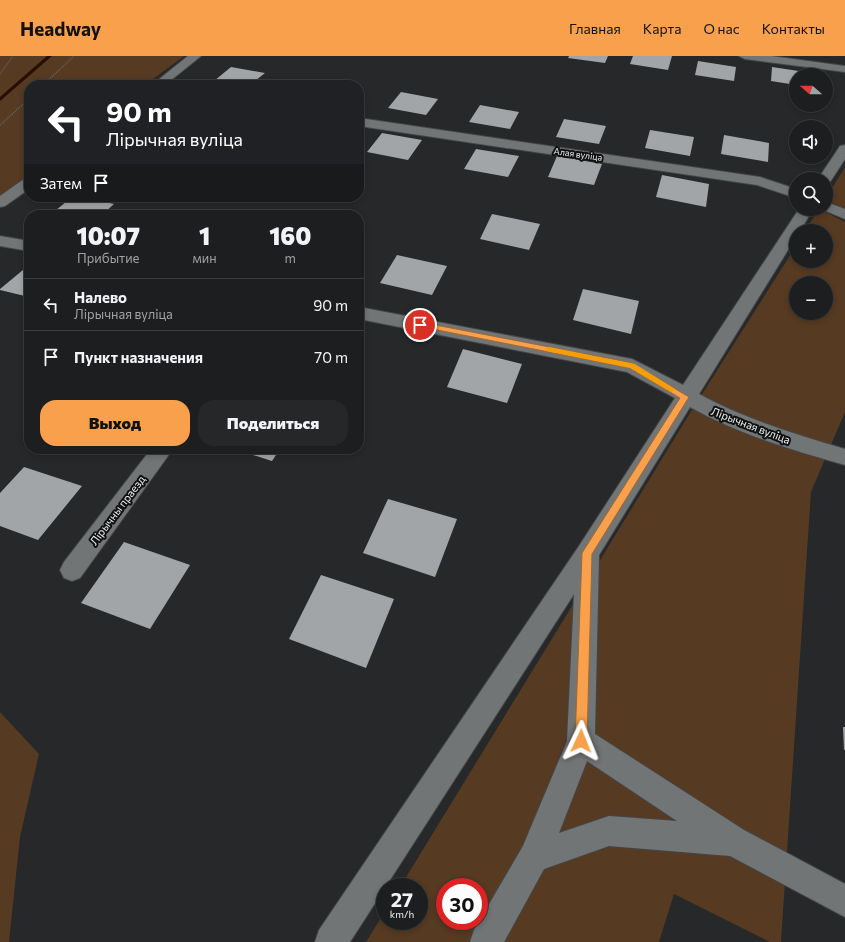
<!DOCTYPE html>
<html lang="ru">
<meta charset="utf-8">
<style>
:root{--surface:#1c1e1f;--page:#252728;--text:#f1f3f6;--muted:#a0a2a4;--line:#3a3c3d;--accent:#f8a04c}
body{margin:0;font-family:Commissioner,sans-serif;background:var(--page);color:var(--text);height:100vh;display:flex;flex-direction:column;font-size:15px;white-space:nowrap}
*{box-sizing:border-box;margin:0}
p{font-size:13px;color:var(--muted)}
.icon{flex:none;width:22px;height:22px;fill:none;stroke:currentColor;stroke-width:2;stroke-linecap:round;stroke-linejoin:round}
.map{position:relative;flex:1;overflow:hidden}
.panel{position:absolute;left:24px;top:154px;width:340px;height:244px;display:flex;flex-direction:column;background:var(--surface);border-radius:16px;box-shadow:0 2px 6px #0003,0 0 0 1px var(--line)}
.panel>*{flex:none}
.top-card{position:absolute;left:24px;top:24px;width:340px;height:122px;border-radius:16px;box-shadow:0 2px 6px #0003,0 0 0 1px var(--line);background:#202124;color:#fff;overflow:hidden}
.needle{width:26px;rotate:290deg}
.tools{position:absolute;left:789px;top:12px;display:grid;gap:8px}
.tools a{display:grid;place-items:center;width:44px;height:44px;border-radius:50%;background:var(--surface);box-shadow:0 2px 6px #0003,0 0 0 1px var(--line);font-size:20px}
.speed{position:absolute;left:376px;top:822px;display:flex;gap:8px;font-size:20px;font-weight:700;text-align:center}
.speed>*{display:grid;place-content:center;width:52px;height:52px;border-radius:50%;background:var(--surface);box-shadow:0 2px 6px #0003,0 0 0 1px var(--line);line-height:1}
.speed small{font-size:10px;font-weight:400}
.speed .limit{border:6px solid #d22;background:#fff;color:#111}
.pin{position:absolute;display:grid;place-items:center;width:34px;height:34px;color:#fff;margin:-17px;border:2px solid #fff;border-radius:50%;box-shadow:0 1px 4px #0007}
.me{position:absolute;width:44px;margin:-22px;rotate:2deg;stroke-linejoin:round;filter:drop-shadow(0 0 3px #0008)}
.turn{display:flex;align-items:center;gap:14px;height:84px;padding:0 16px;font-size:18px}
.turn .icon{width:52px;height:52px;stroke-width:2.5}
.turn b{display:block;font-size:28px;line-height:34px}
.then{display:flex;align-items:center;height:38px;padding:0 16px;background:#0003;gap:8px;font-size:15px}
.eta{display:flex;justify-content:space-evenly;align-items:center;height:68px;text-align:center}
.eta b{font-size:24px;font-weight:800;line-height:28px}
.cta{display:flex;gap:8px;margin-top:auto;padding:8px 16px}
.cta a{flex:1;height:46px;border-radius:16px;background:var(--accent);color:#111;font-size:16px;font-weight:800;line-height:46px;text-align:center}
.cta a+a{background:var(--page);color:var(--text)}
ul{padding:0;list-style:none}
li{display:flex;align-items:center;gap:12px;height:52px;padding:0 16px;border-top:1px solid var(--line)}
li div{flex:1}
li b{display:block;font-size:15px}
li em{font-style:normal}
header{display:flex;align-items:center;gap:24px;box-sizing:border-box;height:56px;padding:0 20px;background:var(--accent);color:#111}
header strong{font-size:19px}
nav{display:flex;gap:22px;margin-inline-start:auto;font-size:14px}
.map>svg:first-child{display:block}
</style>
<header>
<strong>Headway</strong>
<nav><a>Главная</a><a>Карта</a><a>О нас</a><a>Контакты</a></nav>
</header>
<div class="map">
<svg width="845" height="886" viewBox="0 0 845 886">
<rect width="100%" height="100%" fill="#262829"/>
<path fill="#563a21" fill-rule="evenodd" d="M0 0H184L145 29H29V118L0 140Z
M845 111V153L826 144V142Z
M819 153 845 166V356L811 436 781 886H770L674 838 659 886H366L385 855V865H419V831H400L690 357 796 190V205H826V175H805ZM796 227H826V257H796ZM445 831H479V865H445Z
M0 656 39 698 20 781 9 886H0Z"/>
<g fill="none" stroke-linecap="round" stroke-linejoin="round">
<path fill="#260f00" fill-rule="evenodd" d="M47 0H52L0 45V41Z"/>
</g>
<path fill="#a2a5a7" d="M569 0H608L605 7 568 2Z
M633 0H672L668 14 630 8Z
M698 5 736 11 734 25 695 19Z
M231 11 265 17 250 29H236L214 25Z
M772 11 812 17V19H796V29L771 25Z
M401 36 438 43 426 59 388 52Z
M480 49 519 56 510 73 469 66Z
M564 63 606 70 599 88 556 81Z
M650 74 694 81 690 100 645 92Z
M382 77 422 84 408 104 367 96Z
M724 79 769 87 768 106 721 98Z
M476 93 519 100 508 121 464 113Z
M557 100 602 108 594 129 548 121Z
M662 119 709 128 706 151 656 141Z
M72 141H82L114 148 102 159H50Z
M492 158 540 168 529 194 480 183Z
M397 199 447 210 432 239 380 227Z
M29 209V241L0 234V233Z
M583 233 639 245 631 278 573 264Z
M463 293 522 308 507 347 447 331Z
M234 393H280L272 405Z
M24 411 82 430 38 484 0 470V437Z
M388 443 457 463 435 521 363 497Z
M124 486 190 509 150 573 81 547Z
M321 519 394 543 366 612 289 583Z
M843 671H845V694H844Z"/>
<g fill="none" stroke-linecap="round" stroke-linejoin="round">
<defs>
<path id="street" d="M188 0H201L165 29H152Z
M739 0H771L845 10V16L745 3Z
M359 62 760 121 796 133V142L757 129 359 70Z
M845 89V103L830 126 826 127V123H818L840 90Z
M29 122V133L5 150 0 151V140L24 123Z
M826 146 845 153V163L821 153H826Z
M799 153H813L800 175H796V181L699 338C745 363 795 378 845 393V409C792 394 738 378 690 351L599 499 595 678 744 774 845 828V861L730 800 609 790 544 813 504 886H470L474 874 523 790 567 685 574 538 350 886H315L319 874 579 490 675 342 627 316 359 263V251L632 303 683 329ZM587 705 677 765 609 760 559 777Z
M0 180 29 185V195L0 190Z
M151 393H173L80 522 72 525 64 522 60 514 64 506Z"/>
</defs>
<use href="#street" stroke="#444647" stroke-width="2"/>
<path stroke="#626465" stroke-width="1.5" stroke-dasharray="1 1" stroke-linecap="butt" d="M0 18 13 0
M43 29 74 0
M0 69 29 43"/>
<use href="#street" fill="#727576" fill-rule="evenodd"/>
</g>
<path fill="#f8a04c" stroke="#a16831" d="M420 266 632 307 689 341 592 498 587 685 585 689 581 691 577 689 575 685 582 497 680 342 630 312 417 270 416 269Z"/>
<path fill="#f59e0b" d="M549 291 635 308 675 333 671 336 669 335 630 312 546 295V292Z"/>
<g text-anchor="middle" dominant-baseline="central" stroke-width="4" stroke-linejoin="round" paint-order="stroke">
<g font-size="9" fill="#edeeef" stroke="#101111">
<text transform="translate(578 98) rotate(8)">Алая вуліца</text>
</g>
<g font-size="11" fill="#edeeef" stroke="#101111">
<text transform="translate(751 369) rotate(21)">Лірычная вуліца</text>
<text transform="translate(117 454) rotate(-53)">Лірычны праезд</text>
</g>
</g>
</svg>
<div class="tools">
<a><svg class="needle" viewBox="-14 -14 28 28"><path d="M0-13l5 13h-10z" fill="#e53935"/><path d="M0 13l5-13h-10z" fill="#a0a2a4"/></svg></a>
<a><svg class="icon" aria-label="sound" viewBox="0 0 24 24"><path d="M4 9h4l5-4v14l-5-4H4zM17 9q2 3 0 6"/></svg></a>
<a><svg class="icon" aria-label="search" viewBox="0 0 24 24"><circle cx="10" cy="10" r="6"/><path d="M15 15l6 6"/></svg></a>
<a>+</a>
<a>−</a>
</div>
<div class="speed"><div>27<small>km/h</small></div><div class="limit">30</div></div>
<div class="pin" style="left:420px;top:269px;background:#d93025"><svg class="icon" aria-label="arrive" viewBox="0 0 24 24"><path d="M6 21V4h12l-3 4 3 4H6"/></svg></div>
<svg class="me" style="left:581px;top:685px" viewBox="-20 -20 40 40"><path d="M0-17L14 15 0 8-14 15z" fill="#f8a04c" stroke="#fff" stroke-width="4"/></svg>
<div class="top-card">
<div class="turn"><svg class="icon" aria-label="left" viewBox="0 0 24 24"><path d="M17 20v-9H6M10 6l-5 5 5 5"/></svg><div><b>90 m</b>Лірычная вуліца</div></div>
<div class="then">Затем<svg class="icon" aria-label="arrive" viewBox="0 0 24 24"><path d="M6 21V4h12l-3 4 3 4H6"/></svg></div>
</div>
<section class="panel">
<div class="eta">
<div><b>10:07</b><p>Прибытие</p></div>
<div><b>1</b><p>мин</p></div>
<div><b>160</b><p>m</p></div>
</div>
<ul>
<li><svg class="icon" aria-label="left" viewBox="0 0 24 24"><path d="M17 20v-9H6M10 6l-5 5 5 5"/></svg><div><b>Налево</b><p>Лірычная вуліца</p></div><em>90 m</em></li>
<li><svg class="icon" aria-label="arrive" viewBox="0 0 24 24"><path d="M6 21V4h12l-3 4 3 4H6"/></svg><div><b>Пункт назначения</b></div><em>70 m</em></li>
</ul>
<div class="cta"><a>Выход</a><a>Поделиться</a></div>
</section>
</div>
